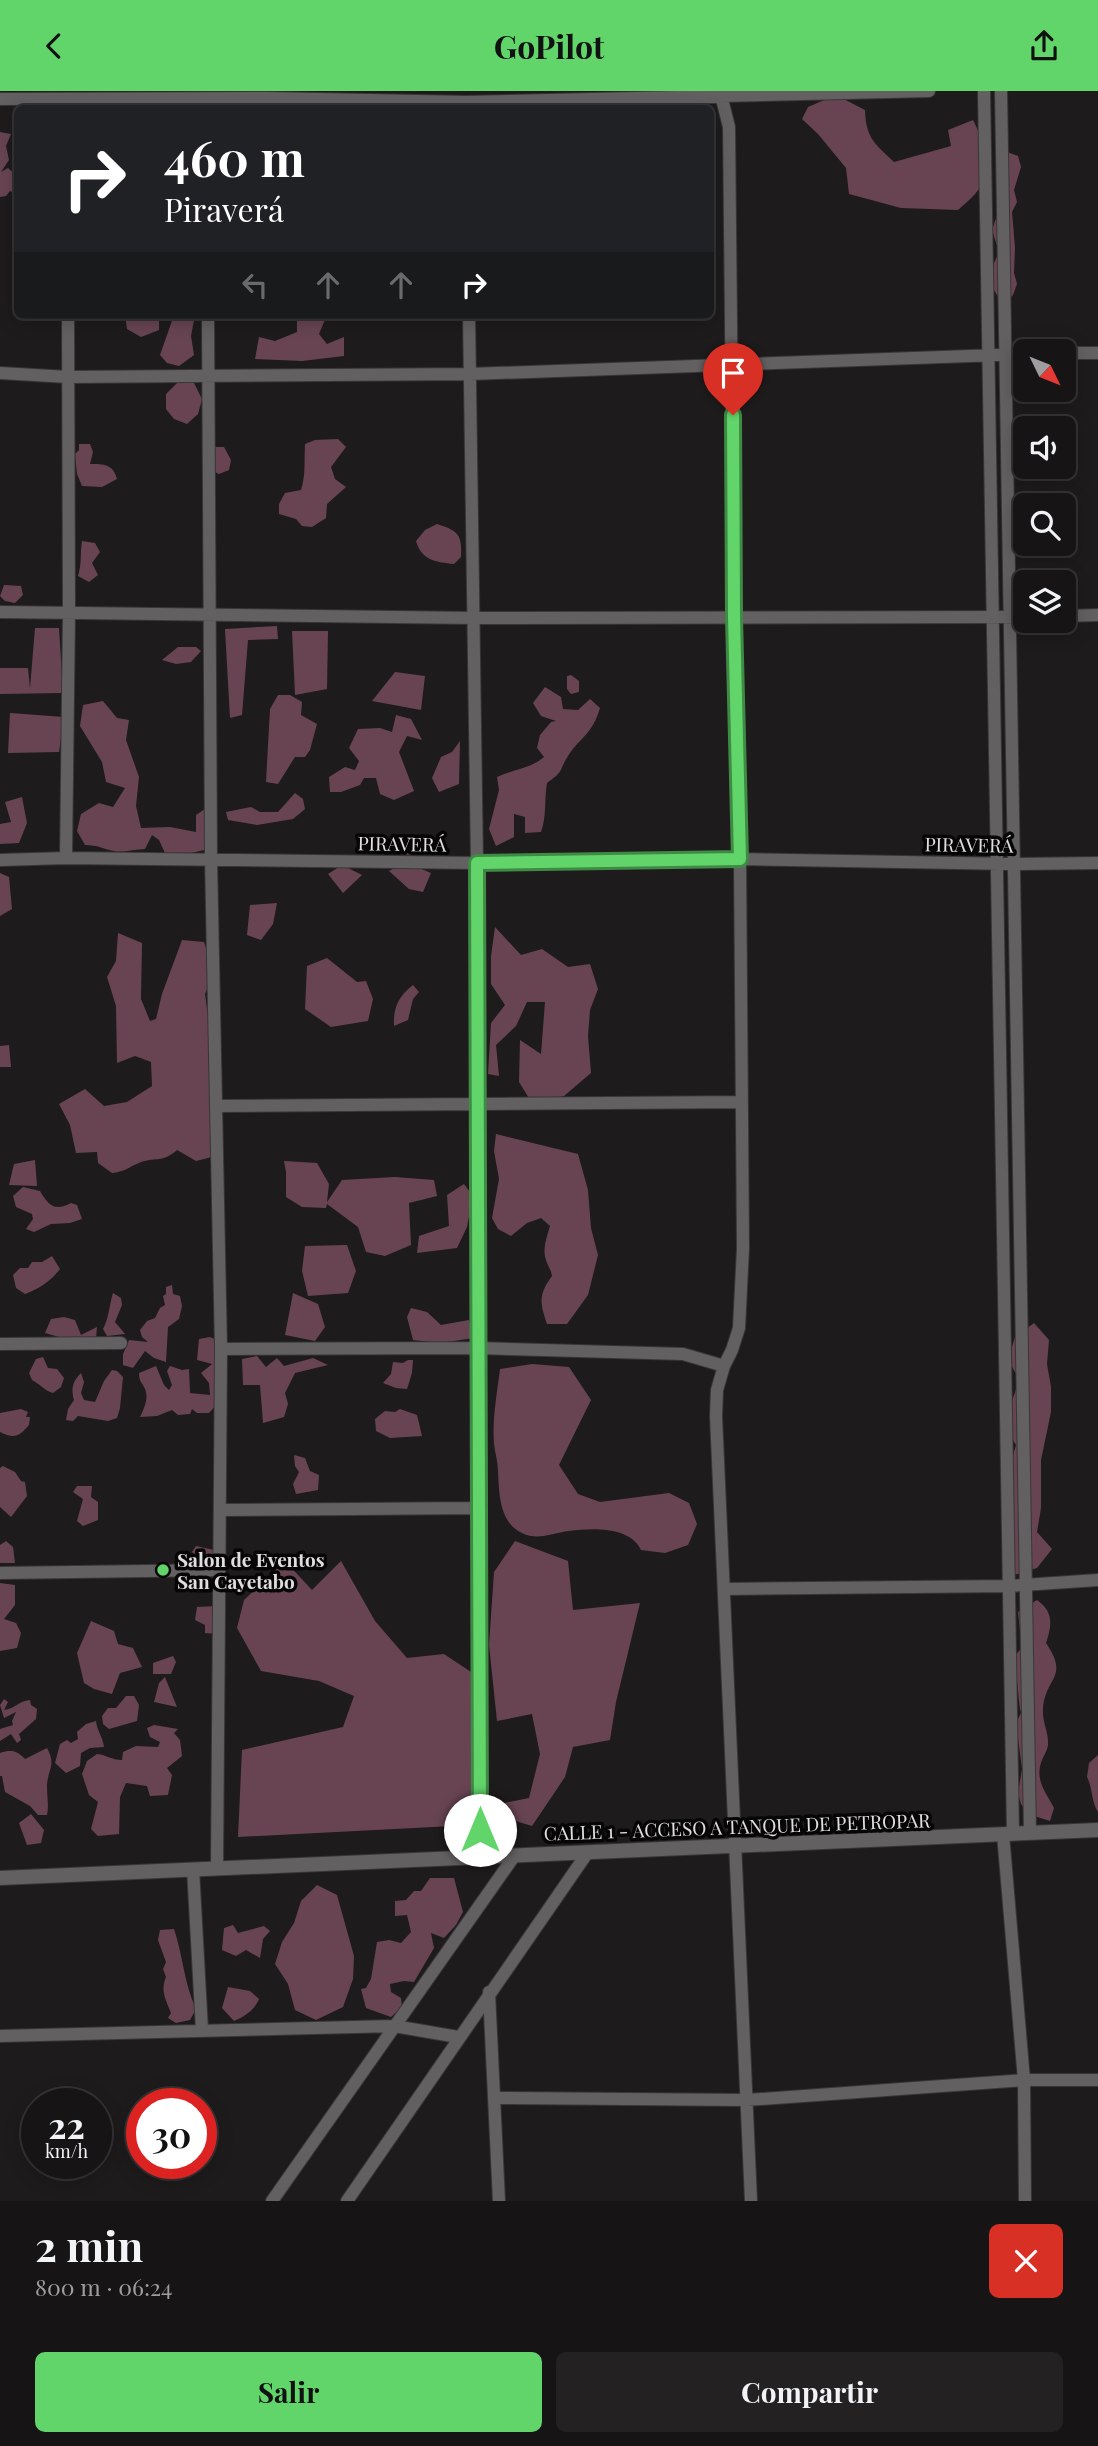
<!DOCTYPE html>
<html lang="es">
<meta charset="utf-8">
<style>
:root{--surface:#161415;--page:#232122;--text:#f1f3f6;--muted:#9e9ea0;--line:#353334;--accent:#61d46a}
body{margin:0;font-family:"Playfair Display",serif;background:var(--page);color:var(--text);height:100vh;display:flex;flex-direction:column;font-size:26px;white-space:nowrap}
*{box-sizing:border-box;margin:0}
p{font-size:23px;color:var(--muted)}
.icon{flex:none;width:38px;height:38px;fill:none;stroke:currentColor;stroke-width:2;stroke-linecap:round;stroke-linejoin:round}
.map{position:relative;height:2110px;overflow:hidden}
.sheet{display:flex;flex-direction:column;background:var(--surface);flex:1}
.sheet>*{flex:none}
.top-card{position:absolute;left:14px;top:14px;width:700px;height:214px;border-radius:10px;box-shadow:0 4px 18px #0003,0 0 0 2px var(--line);background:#202124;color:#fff;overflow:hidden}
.needle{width:46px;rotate:133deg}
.controls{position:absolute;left:1013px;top:248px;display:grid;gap:14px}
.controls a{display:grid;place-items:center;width:63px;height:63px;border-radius:10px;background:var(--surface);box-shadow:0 4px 18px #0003,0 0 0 2px var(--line);font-size:35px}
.speed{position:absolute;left:21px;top:1997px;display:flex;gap:14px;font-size:35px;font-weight:700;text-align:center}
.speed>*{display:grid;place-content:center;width:91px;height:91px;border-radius:50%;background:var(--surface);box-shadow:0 4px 18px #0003,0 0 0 2px var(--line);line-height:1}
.speed small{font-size:18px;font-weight:400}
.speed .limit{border:10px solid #d22;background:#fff;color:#111}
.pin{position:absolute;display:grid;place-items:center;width:60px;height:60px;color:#fff;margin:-72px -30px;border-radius:50% 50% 50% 0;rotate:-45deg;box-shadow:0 0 7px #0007}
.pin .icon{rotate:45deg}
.me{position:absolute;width:77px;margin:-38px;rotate:0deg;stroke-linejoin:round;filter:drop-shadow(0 0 5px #0008)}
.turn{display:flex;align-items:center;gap:24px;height:147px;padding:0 35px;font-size:32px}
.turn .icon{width:91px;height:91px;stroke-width:2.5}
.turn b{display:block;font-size:49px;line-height:60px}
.lanes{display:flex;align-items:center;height:66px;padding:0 35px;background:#0003;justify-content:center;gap:35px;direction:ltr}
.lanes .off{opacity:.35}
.round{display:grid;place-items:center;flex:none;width:74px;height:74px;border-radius:10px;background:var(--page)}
.overview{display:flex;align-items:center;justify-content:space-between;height:119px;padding:0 35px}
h1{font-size:42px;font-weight:700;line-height:52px}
.action{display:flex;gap:14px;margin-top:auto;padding:14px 35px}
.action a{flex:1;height:80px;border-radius:10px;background:var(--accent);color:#111;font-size:28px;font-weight:700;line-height:80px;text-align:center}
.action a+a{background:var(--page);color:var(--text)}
header{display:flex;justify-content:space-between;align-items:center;height:91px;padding:0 35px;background:var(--accent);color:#111;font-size:32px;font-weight:700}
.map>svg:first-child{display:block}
</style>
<header><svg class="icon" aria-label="back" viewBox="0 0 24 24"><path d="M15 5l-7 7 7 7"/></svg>GoPilot<svg class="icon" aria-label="share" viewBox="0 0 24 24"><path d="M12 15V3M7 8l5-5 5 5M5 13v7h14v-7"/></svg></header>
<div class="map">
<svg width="1098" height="2110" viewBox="0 0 1098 2110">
<rect width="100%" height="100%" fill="#1e1b1c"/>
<path fill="#684452" d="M836 4 865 19C866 47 874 52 894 71L951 55 948 39 973 29C980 42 990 69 986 84 983 98 968 110 958 119L901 117 849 103 846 77 818 43 802 28 808 16Z
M0 41 11 43 6 55 9 69 1 81 8 77 17 85 15 90 18 103 10 100 6 105 0 106Z
M1007 61 1018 65 1021 76 1014 99 1017 111 1012 121 1015 157 1014 182 1017 193 1013 204 1005 213C986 195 989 182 999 161L992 139 1000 116Z
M125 224H159V239L141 246 127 238Z
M174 224H195L191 245 194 264 179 275 167 272 160 264Z
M297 224H327L319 243 327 253 344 246V265L302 270 255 268 259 246 275 250 297 241Z
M178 291 194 292 202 308 198 323 187 333 174 328 166 318V303Z
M338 348 346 356 331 376 335 388 346 396 327 413 326 427 312 436 302 435 296 428 279 423V413L285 402 301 399C306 383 304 370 305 353L315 349Z
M79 353H90L93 361 90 373C104 373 113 373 117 388L102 396 82 395 77 383 75 363 79 359Z
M215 356H224L231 369 229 379 219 383 211 379Z
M437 433C459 440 462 444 461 466L454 473C436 471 422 470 416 450L425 439Z
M82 450 95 452 100 461 92 472 98 484 89 491 78 485C82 473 80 462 82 450Z
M4 494 21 495 23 504 15 512 5 510 0 505Z
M277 535 278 548 248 549 242 624 230 627 225 538Z
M35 537H59L63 602 0 603V577H28L30 597Z
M292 540H328L327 598 295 604Z
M178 556H196L201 560 191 571 176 573 162 569Z
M395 581 425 585 421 619 372 610Z
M571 584 579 590V601L571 603 567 598V585Z
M545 596 561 606 563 618 578 619 590 608 600 617C592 644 581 645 568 665 558 681 565 679 547 692 544 708 547 725 541 741L525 742V726L514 723V746L496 755 489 738 499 699 497 686C514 678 530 678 544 666L537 657 540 644 551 631 556 630 541 625 533 612Z
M278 604H290L302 611 301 624 317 633 310 659 305 666H295L278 693 266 691 270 618Z
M103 610 117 627 129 629 126 649 139 686 136 715 141 737 170 736 196 741V724L208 716 209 758 186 763 165 762 159 749 152 744 145 758C135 758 123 762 114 760 103 758 98 754 85 754L77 740 81 723 99 712 113 716 125 697 106 691 102 671 80 635 83 614Z
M10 622 64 626 59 661 8 662Z
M396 624 411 628 422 649 407 645 399 661 414 700 394 709 380 703 376 687H364L360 694 341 701H330L329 686 345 676 355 679 359 670 349 657 358 638 380 637 392 641Z
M460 650 459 693 439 701 432 687 441 666 452 661Z
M295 702 303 708 305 718 293 728 257 734 228 729 226 721 251 716 260 721H278Z
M22 706 27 732 19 752 0 753V733L11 731 5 711Z
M406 748 416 752 411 764 399 763 395 753Z
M405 771 431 782 423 801 409 798 389 780Z
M342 774 362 784 343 802 328 783Z
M0 782 9 786 12 818 0 825Z
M277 812 273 833 261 849 247 844 250 814Z
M495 836 521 864 542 858 568 876 590 873 598 898 590 919 588 945 591 982 564 1005 532 1012 519 991 520 949 541 963 545 911H527L516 935 496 954 499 985 488 983 491 932 505 914 491 893V865Z
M118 842 142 852 141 908 150 930 156 928 162 903 182 849 204 851 214 883 205 903 214 970 216 1065 196 1070 177 1059C161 1073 155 1065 139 1072 129 1076 124 1081 112 1082L98 1072 97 1061 76 1062 70 1034 59 1013 85 998 104 1015 127 1011 152 995 151 971 135 965 117 972 116 915 107 886 116 870Z
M327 867 357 891 366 890 373 908 368 930 331 936 305 918 307 875Z
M413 894 419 901 413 908 408 929 394 935C393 916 399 905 413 894Z
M9 954 11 976H0V955Z
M496 1043 578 1063 588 1099 591 1137 598 1164 588 1204 567 1233H547C540 1212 538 1204 552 1185 551 1178 548 1176 546 1169 542 1159 547 1145 550 1135L541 1127 527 1132 511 1145 498 1138 492 1127 499 1088 494 1060Z
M35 1069 37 1095 9 1094 14 1073Z
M284 1070 317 1072 329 1093 327 1111 342 1089 395 1086 434 1089 437 1105 409 1112 411 1154 385 1165 366 1161 358 1136 327 1113 326 1117 302 1116 286 1106V1081Z
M464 1093 473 1105 467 1136 457 1157 417 1162 419 1145 449 1135 447 1104Z
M23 1096 40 1100C48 1114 55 1121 71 1112L77 1114 82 1128 70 1132 51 1133 34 1141 26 1138 33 1128 32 1123 16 1116 13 1105Z
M347 1154 356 1180 348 1202 308 1205 302 1180 305 1155Z
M52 1165 60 1178C51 1190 39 1198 25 1203L16 1197 13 1184 20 1177H28L32 1171H42Z
M172 1194 173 1203 180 1205 182 1215 179 1228 168 1236 166 1271 154 1267 145 1260 133 1277 123 1274V1263L129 1249 148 1251 142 1246 140 1239 147 1230 155 1227 160 1217 165 1214 163 1205 166 1203V1196Z
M113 1202 121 1207 122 1214 115 1231 125 1243 107 1245 103 1238C109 1227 109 1215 113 1202Z
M293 1202 318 1213 325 1236 315 1250 285 1244Z
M411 1217 427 1221 441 1234 469 1229 474 1247 440 1252 413 1249 407 1226Z
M64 1226 75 1229 81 1244 97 1236 96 1247 66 1248 45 1242 51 1228Z
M1034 1232 1049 1249 1047 1273 1051 1296V1321L1041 1369V1417L1037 1441 1052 1458 1037 1477 1014 1484 1003 1398 1016 1354 1004 1334 1019 1289 1008 1268 1015 1246Z
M210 1246 217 1249 218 1312 209 1322H197L192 1318 190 1323 178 1324 172 1319 157 1325 140 1326C144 1318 149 1307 145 1298 142 1291 139 1291 139 1282L156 1275 164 1294 169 1299 172 1294 167 1280 170 1275 182 1279 189 1278 190 1302 210 1304 209 1292 201 1282 212 1273 197 1269 199 1248Z
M257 1265 266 1276 277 1267 284 1275 313 1267 328 1274 295 1282 285 1302 288 1313 284 1326 263 1332 260 1294H243L242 1268Z
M43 1266 48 1277 57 1278 64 1287 61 1296 53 1302C45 1300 40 1293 32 1289L29 1282 36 1268Z
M408 1269H413L412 1282 407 1298 396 1297 383 1292 391 1283 393 1271 403 1272Z
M532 1273 569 1276 591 1309 559 1374 578 1403 600 1411 669 1402 689 1412 697 1433 688 1454 665 1462 641 1459C630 1435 592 1437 569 1440 552 1442 538 1450 522 1442 499 1432 499 1400 498 1380 498 1371 495 1362 494 1353 492 1328 497 1303 500 1278Z
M112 1279 117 1280 123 1286 120 1317 117 1327 108 1330 78 1325 73 1330 66 1329 68 1318 74 1309C71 1298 72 1291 81 1282L84 1291 81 1302 84 1309 95 1311 104 1290Z
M21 1318 28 1321 26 1326H30L29 1334C19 1346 14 1348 0 1341V1322Z
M400 1318 417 1324 422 1345 390 1347 376 1340 375 1328 385 1320 395 1321Z
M294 1364 305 1367 310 1380 319 1384 318 1399 296 1403 293 1393 299 1381 295 1375Z
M3 1375 15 1381 21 1390 25 1391 27 1405 11 1426 0 1416V1377Z
M77 1395H92L91 1406 98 1411V1429L83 1435 77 1430 83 1408 73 1401Z
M6 1450 13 1456 15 1472H0V1454Z
M515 1450 568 1470 573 1519 640 1512 616 1611 610 1649 573 1656 565 1686 532 1735 502 1726 504 1712 529 1707 540 1663 532 1623 497 1630 489 1554 494 1481Z
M196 1455 214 1459 215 1469 203 1473 192 1461Z
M285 1470 312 1499 341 1470 375 1530 407 1567 444 1563 471 1581 472 1734 238 1746 242 1659 343 1636 354 1605 319 1590 261 1580 237 1537 244 1509Z
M0 1492 15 1494V1514L4 1528 16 1532 21 1542 17 1557 0 1560Z
M1037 1509C1054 1521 1052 1534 1046 1552 1070 1587 1045 1586 1043 1618 1042 1630 1048 1640 1048 1651 1049 1658 1043 1665 1041 1672 1035 1690 1047 1703 1054 1717L1050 1730 1028 1723 1021 1713 1018 1702 1022 1678 1016 1632 1021 1622C1017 1606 1020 1590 1012 1577L1015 1565 1022 1556 1018 1521Z
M217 1515V1543L205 1542V1534L195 1529 197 1516Z
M91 1530 114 1540 118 1553 133 1557 142 1576 120 1582 112 1603 94 1598 84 1592 77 1562Z
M173 1565 176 1571 171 1583H153V1572Z
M165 1586 177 1616 154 1611 159 1592Z
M126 1605H134L139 1614 137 1630 109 1638 103 1633 102 1625 108 1617H116Z
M4 1608 8 1611 4 1619C14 1618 19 1610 30 1609L31 1614 37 1618 36 1628 19 1643 21 1649 17 1652 11 1643 0 1650V1638L13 1634 12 1630 16 1621 4 1627 0 1614Z
M96 1630C97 1640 103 1646 104 1656L90 1657 81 1662 80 1675 66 1682 55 1672 60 1653 67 1649 71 1652 78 1648 77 1641 86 1633Z
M154 1634 178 1638 174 1642 180 1649 182 1665 167 1677 172 1684 168 1704 150 1705 147 1695 126 1692 120 1706 119 1743 98 1745 91 1738 98 1711 89 1704 82 1683 87 1670 97 1663C106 1664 112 1669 122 1669L123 1661 136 1655 158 1656 160 1651 150 1646 147 1637Z
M47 1657C57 1675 47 1679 47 1696 47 1706 49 1714 47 1724H38L30 1715 5 1701 2 1685H0V1662C12 1658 17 1660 25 1668Z
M1098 1664V1721C1091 1710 1093 1698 1087 1686L1089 1672Z
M31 1723 44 1739 41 1752 27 1754 19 1732Z
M430 1787H454L463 1821 456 1834 444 1847 431 1842 434 1857 414 1891 404 1890 390 1893 391 1901 401 1907 402 1916 391 1926 366 1917 361 1898 366 1897 371 1888 377 1851 389 1849 401 1852 411 1841 407 1824 395 1825V1810L406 1809 414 1800H421Z
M317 1794 337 1804 354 1865 353 1888 343 1916 316 1929 295 1919 288 1893 275 1873 282 1851 294 1832 301 1810Z
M233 1834 238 1842 264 1835 270 1840 263 1848 260 1867 246 1859 236 1865 222 1859 224 1837Z
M174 1838C183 1865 184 1892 196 1918L190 1929 176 1932 168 1927 171 1922C166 1909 160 1900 166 1886L163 1878 166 1871 158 1849 160 1839Z
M228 1896 250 1900 259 1908C254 1920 245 1925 234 1930L222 1917Z"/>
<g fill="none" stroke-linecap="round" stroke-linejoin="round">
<defs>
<path id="minor" d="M720 0 729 36 734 526 740 768 743 1157 739 1237 732 1259 724 1275 717 1299 716 1325 751 2110
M984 0 1013 1743
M1001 0 1030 1742
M0 8 268 7 467 11 929 0
M208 224 211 768 221 1258 217 1776
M469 224 477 772 480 1765
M1064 262H1098
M0 282 68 286 470 283 1026 263
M0 521 474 527 1026 526
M1064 525 1098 524
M66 767 69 522 68 224
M0 769 66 767 477 772 740 768 1014 773 1098 772
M217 1015 740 1011
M0 1253 121 1252
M221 1258 478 1257 683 1263 724 1275
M220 1419 480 1417
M0 1482 219 1479
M724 1498 1009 1495 1098 1489
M1003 1743 1024 1989 1025 2110
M193 1778 202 1939
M489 1901 499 2110
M0 1945 394 1935 458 1946
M496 2007 747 2009 1024 1989H1098
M272 2110 515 1764
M347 2110 588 1761"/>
<path id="tertiary" d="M0 1787 1098 1739"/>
</defs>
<use href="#minor" stroke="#383637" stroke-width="14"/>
<use href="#tertiary" stroke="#383637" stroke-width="16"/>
<use href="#minor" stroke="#636061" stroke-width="12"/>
<use href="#tertiary" stroke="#636061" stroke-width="14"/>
</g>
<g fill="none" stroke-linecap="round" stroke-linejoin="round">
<defs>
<path id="route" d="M480 1739 477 772 740 768 734 526 733 324"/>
</defs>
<use href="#route" stroke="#3f8a45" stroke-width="18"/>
<use href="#route" stroke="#61d46a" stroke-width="12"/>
</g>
<circle fill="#61d46a" stroke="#070607" stroke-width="2.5" cx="163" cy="1479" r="7"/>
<g text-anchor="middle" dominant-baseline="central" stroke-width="7" stroke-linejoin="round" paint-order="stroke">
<g font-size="19" fill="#e0dedf" stroke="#070607">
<text transform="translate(402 752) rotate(1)">PIRAVERÁ</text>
<text transform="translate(969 753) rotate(1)">PIRAVERÁ</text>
<text transform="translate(737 1735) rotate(-2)">CALLE 1 - ACCESO A TANQUE DE PETROPAR</text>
</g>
<g font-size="19" font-weight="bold" fill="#e0dedf" stroke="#070607" text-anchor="start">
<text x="177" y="1468">Salon de Eventos<tspan x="177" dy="22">San Cayetabo</tspan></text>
</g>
</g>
</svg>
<div class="controls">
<a><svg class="needle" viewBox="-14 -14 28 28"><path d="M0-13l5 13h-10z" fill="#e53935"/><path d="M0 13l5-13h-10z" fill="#9e9ea0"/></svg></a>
<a><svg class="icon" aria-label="sound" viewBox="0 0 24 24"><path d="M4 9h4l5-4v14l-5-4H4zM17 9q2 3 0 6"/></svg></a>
<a><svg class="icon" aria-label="search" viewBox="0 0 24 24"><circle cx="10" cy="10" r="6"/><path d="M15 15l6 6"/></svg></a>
<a><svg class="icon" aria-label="layers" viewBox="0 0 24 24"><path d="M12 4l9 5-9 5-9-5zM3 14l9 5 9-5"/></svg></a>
</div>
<div class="speed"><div>22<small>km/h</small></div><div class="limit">30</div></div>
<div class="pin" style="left:733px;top:324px;background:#d93025"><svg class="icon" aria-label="arrive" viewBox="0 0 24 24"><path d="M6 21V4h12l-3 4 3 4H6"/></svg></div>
<svg class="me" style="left:480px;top:1739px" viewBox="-20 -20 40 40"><circle r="19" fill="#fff"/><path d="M0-13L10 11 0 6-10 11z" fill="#61d46a"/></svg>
<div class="top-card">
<div class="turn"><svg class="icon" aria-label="right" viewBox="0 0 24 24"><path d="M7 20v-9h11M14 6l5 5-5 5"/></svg><div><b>460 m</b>Piraverá</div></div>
<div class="lanes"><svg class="icon off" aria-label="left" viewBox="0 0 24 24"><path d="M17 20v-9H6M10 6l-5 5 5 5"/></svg><svg class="icon off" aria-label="ahead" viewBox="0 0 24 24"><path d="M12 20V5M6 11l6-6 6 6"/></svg><svg class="icon off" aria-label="ahead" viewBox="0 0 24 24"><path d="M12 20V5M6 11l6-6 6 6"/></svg><svg class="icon" aria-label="right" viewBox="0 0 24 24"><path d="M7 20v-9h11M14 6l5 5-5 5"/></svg></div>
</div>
</div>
<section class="sheet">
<div class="overview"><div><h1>2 min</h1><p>800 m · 06:24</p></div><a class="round" style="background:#d93025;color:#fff"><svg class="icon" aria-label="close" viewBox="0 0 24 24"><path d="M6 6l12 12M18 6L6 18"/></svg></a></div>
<div class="action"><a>Salir</a><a>Compartir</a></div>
</section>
